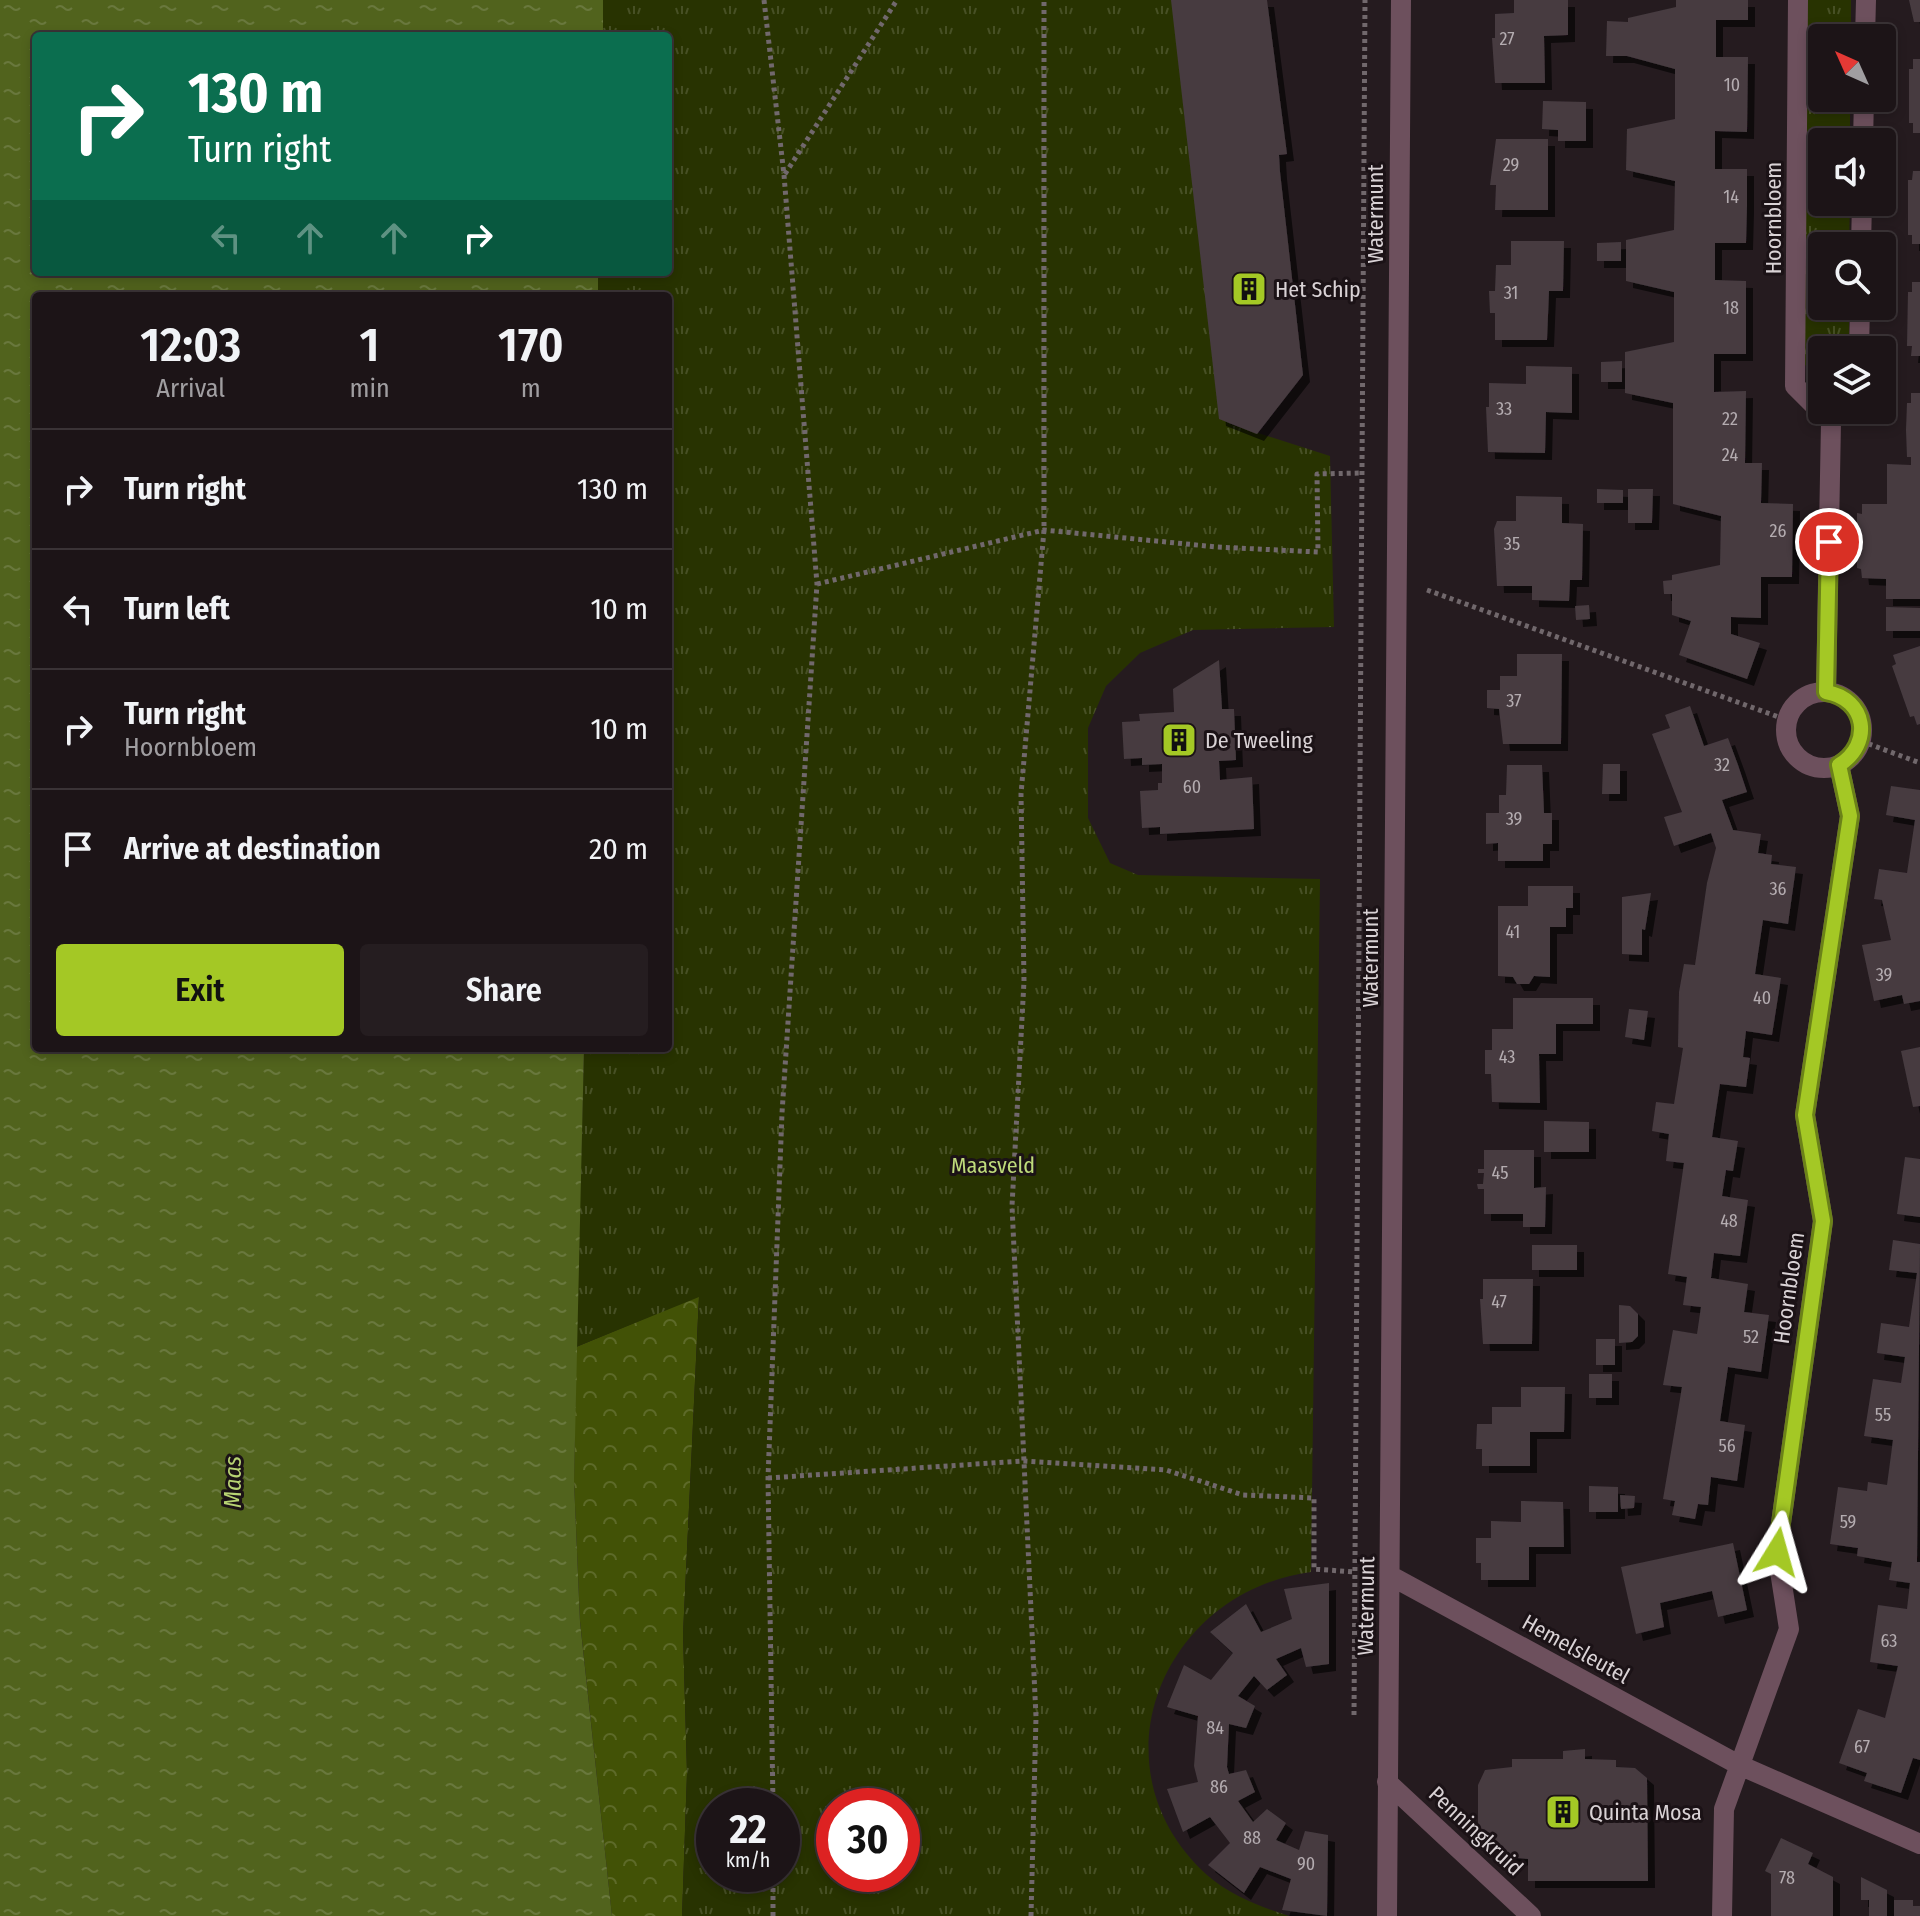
<!DOCTYPE html>
<style>
:root{--surface:#1c1417;--page:#251d20;--text:#f1f3f6;--muted:#a09ea1;--line:#3a3336;--accent:#a4c825}
body{margin:0;font-family:"Fira Sans Condensed",sans-serif;background:var(--page);color:var(--text);height:100vh;display:flex;flex-direction:column;font-size:30px;white-space:nowrap}
*{box-sizing:border-box;margin:0}
p{font-size:26px;color:var(--muted)}
.icon{flex:none;width:44px;height:44px;fill:none;stroke:currentColor;stroke-width:2;stroke-linecap:round;stroke-linejoin:round}
.map{position:relative;flex:1;overflow:hidden}
.sheet{position:absolute;left:32px;top:292px;width:640px;height:760px;display:flex;flex-direction:column;background:var(--surface);border-radius:8px;box-shadow:0 4px 12px #0003,0 0 0 2px var(--line)}
.sheet>*{flex:none}
.guide{position:absolute;left:32px;top:32px;width:640px;height:244px;border-radius:8px;box-shadow:0 4px 12px #0003,0 0 0 2px var(--line);background:#0b6e4f;color:#fff;overflow:hidden}
.needle{width:52px;rotate:315deg}
.tools{position:absolute;left:1808px;top:24px;display:grid;gap:16px}
.tools a{display:grid;place-items:center;width:88px;height:88px;border-radius:8px;background:var(--surface);box-shadow:0 4px 12px #0003,0 0 0 2px var(--line);font-size:40px}
.speed{position:absolute;left:696px;top:1788px;display:flex;gap:16px;font-size:40px;font-weight:700;text-align:center}
.speed>*{display:grid;place-content:center;width:104px;height:104px;border-radius:50%;background:var(--surface);box-shadow:0 4px 12px #0003,0 0 0 2px var(--line);line-height:1}
.speed small{font-size:20px;font-weight:400}
.speed .limit{border:12px solid #d22;background:#fff;color:#111}
.pin{position:absolute;display:grid;place-items:center;width:68px;height:68px;color:#fff;margin:-34px;border:4px solid #fff;border-radius:50%;box-shadow:0 2px 8px #0007}
.me{position:absolute;width:88px;margin:-44px;rotate:8deg;stroke-linejoin:round;filter:drop-shadow(0 0 6px #0008)}
.turn{display:flex;align-items:center;gap:28px;height:168px;padding:0 24px;font-size:36px}
.turn .icon{width:104px;height:104px;stroke-width:2.5}
.turn b{display:block;font-size:56px;line-height:68px}
.lanes{display:flex;align-items:center;height:76px;padding:0 24px;background:#0003;justify-content:center;gap:40px;direction:ltr}
.lanes .off{opacity:.35}
.eta{display:flex;justify-content:space-evenly;align-items:center;height:136px;text-align:center}
.eta b{font-size:48px;font-weight:600;line-height:56px}
.button{display:flex;gap:16px;margin-top:auto;padding:16px 24px}
.button a{flex:1;height:92px;border-radius:8px;background:var(--accent);color:#111;font-size:32px;font-weight:600;line-height:92px;text-align:center}
.button a+a{background:var(--page);color:var(--text)}
ul{padding:0;list-style:none}
li{display:flex;align-items:center;gap:24px;height:120px;padding:0 24px;border-top:2px solid var(--line)}
li div{flex:1}
li b{display:block;font-size:30px}
li em{font-style:normal}
.map>svg:first-child{display:block}
</style>
<div class="map">
<svg width="1920" height="1916" viewBox="0 0 1920 1916">
<defs>
<pattern id="forest-crowns" width="20" height="18" patternUnits="userSpaceOnUse" patternTransform="scale(2)"><rect width="20" height="18" fill="#425206"/><path d="M2 6a3 3 0 1 1 6 0M12 15a3 3 0 1 1 6 0" fill="none" stroke="#5d6a29"/></pattern>
<pattern id="park-tufts" width="24" height="20" patternUnits="userSpaceOnUse" patternTransform="scale(2)"><rect width="24" height="20" fill="#283301"/><path d="M3 7l-1-3M5 7V3M7 7l1-3M15 17l-1-3M17 17v-4M19 17l1-3" fill="none" stroke="#475025"/></pattern>
<pattern id="water-ripples" width="26" height="14" patternUnits="userSpaceOnUse" patternTransform="scale(2)"><rect width="26" height="14" fill="#51631d"/><path d="M2 4q2-2 4 0t4 0M15 11q2-2 4 0t4 0" fill="none" stroke="#69783d"/></pattern>
<filter id="shadow"><feDropShadow dx="7" dy="7" stdDeviation="0" flood-color="#0009"/></filter>
</defs>
<rect width="100%" height="100%" fill="#251b1f"/>
<path fill="url(#forest-crowns)" d="M699 1296 683 1634 687 1773 682 1916H612L580 1621 574 1481 576 1347Z"/>
<path fill="url(#park-tufts)" fill-rule="evenodd" d="M603 0H1176L1230 424 1330 456 1334 627 1193 630 1140 653 1106 686 1088 728V818L1110 863 1138 875 1320 879 1311 1572C1161 1592 1090 1769 1207 1875 1231 1896 1259 1906 1289 1916H682L687 1773 683 1634 699 1297 576 1347 584 1048H668V296H598V272H668V36H603ZM714 1806H782V1874H714ZM834 1806H902V1874H834Z
M1806 0H1851V38H1822V98H1850V142H1822V202H1850L1849 246H1822V306H1849V350H1822V380L1813 376 1804 363Z"/>
<path fill="url(#water-ripples)" d="M0 0H603V36H36V272H598V296H36V1048H584L574 1481 580 1622 612 1916H0Z"/>
<path fill="#463b40" filter="url(#shadow)" d="M1171 0H1267L1287 154 1279 155 1280 172 1303 375 1257 434 1219 419Z
M1514 0H1568V35L1544 36 1545 83H1495L1492 38H1495V14L1514 13Z
M1676 0H1748V20H1716V57H1748L1747 132 1715 131V169H1747V206L1746 243H1715V280L1746 281V354H1714V392L1746 391 1745 463H1762L1761 503 1793 504 1792 577H1761V618L1731 617V634L1760 643 1747 679 1679 655 1691 621 1672 615V594H1664L1663 581 1672 580V575L1720 565 1721 516 1673 504V403L1625 393V352L1674 342V292L1626 281V240L1674 230 1675 181 1626 170 1627 129 1675 119V69L1627 56H1606L1607 21 1628 22V18L1676 7Z
M1909 0H1920V22H1914Z
M1913 59H1920V133H1913V123H1909V69H1913Z
M1543 101 1586 102V141H1558V130L1542 129Z
M1496 139H1548V210H1495L1496 185H1490Z
M1913 171H1920V244H1912V235H1908V180H1912Z
M1511 241H1564L1563 291H1549L1547 340H1495V313H1490L1489 291H1495L1496 265H1511Z
M1621 242V261H1597V243Z
M1912 282H1920V356H1911L1912 346H1907L1908 292H1912Z
M1622 361V382H1601V362Z
M1526 366 1572 367V413L1546 412 1545 453 1488 452 1486 407H1489V383L1526 384Z
M1911 393H1920V599H1886V579L1862 578 1861 569 1857 568V513L1862 514V504H1887V464L1911 465V457H1907L1906 430 1907 403H1911Z
M1597 489 1623 490V503H1597Z
M1628 489H1653L1652 523H1628Z
M1516 496 1562 497V523L1583 524 1582 580H1570L1569 601 1532 600V586H1497L1494 529 1497 521H1516Z
M1589 605 1590 619 1576 620 1575 606Z
M1886 607 1920 608V631H1886Z
M1920 646V724L1917 725 1914 716 1910 717 1892 666 1896 664 1893 655Z
M1517 654H1562L1561 744H1503L1499 709 1487 708V690H1500V676H1517Z
M1219 660 1222 709H1234L1236 760 1219 761 1220 780 1252 777 1254 829 1160 834V827L1142 828 1140 791 1158 790V783H1162V764L1142 765V758L1124 759 1122 722 1140 721 1139 714 1174 712 1173 689Z
M1690 706 1704 746 1728 738 1738 765 1747 792 1722 800 1733 830 1761 834 1758 853 1772 855 1771 864 1796 867 1788 924 1763 920 1755 974 1781 978 1772 1035 1746 1031 1743 1057 1750 1058 1746 1087 1720 1084 1712 1137 1738 1141 1733 1171 1726 1170 1722 1196 1748 1200 1740 1256 1714 1253 1711 1278 1748 1284 1744 1312 1769 1315 1761 1372 1728 1367 1720 1421 1745 1425 1737 1481 1711 1477 1708 1505 1698 1504 1695 1519 1672 1515 1675 1501 1663 1499 1682 1387 1663 1385 1673 1330 1697 1334 1701 1307 1683 1305 1687 1277 1668 1274 1684 1163 1666 1161 1669 1134 1652 1131 1656 1102 1674 1104 1683 1048 1678 1047 1679 992 1684 964 1695 965 1707 883 1716 848 1711 833 1674 846 1664 817 1682 812 1652 734 1670 728 1665 715Z
M1603 764H1620V794H1602Z
M1507 765H1542L1544 813H1552V844H1543V861H1498V843L1486 844V813H1499V795H1506Z
M1891 786 1920 790V1001L1904 1004 1902 995 1874 1001 1862 945 1891 940 1882 900 1874 899 1879 869 1907 873 1915 820 1886 815Z
M1528 886H1573V908H1566V927H1550V977L1534 976 1529 984H1517L1513 977 1498 976V906H1528Z
M1651 893 1645 930 1642 929V955L1622 954V897Z
M1513 998H1593V1024H1556V1054H1539L1540 1103 1492 1102 1491 1074H1485V1050H1492V1029H1513Z
M1629 1009 1648 1011 1644 1040 1625 1037Z
M1920 1047V1106L1913 1107 1901 1051Z
M1544 1121 1589 1122V1152H1544Z
M1484 1150H1534V1188L1546 1187 1545 1227H1523V1214H1484V1189H1478L1477 1184H1483L1484 1173H1478V1169H1484Z
M1905 1157 1920 1159V1217L1897 1214Z
M1893 1240 1920 1244 1917 1562H1920V1760L1913 1758 1901 1793 1864 1781 1867 1773 1839 1763 1858 1709 1885 1718 1898 1666 1870 1662 1878 1605 1907 1609 1910 1583 1889 1580 1892 1562 1857 1556 1858 1548 1830 1544 1838 1487 1867 1491 1868 1482 1887 1485 1893 1440 1864 1436 1873 1379 1901 1383 1905 1357 1877 1353 1881 1323 1909 1327 1917 1273 1889 1270Z
M1532 1245H1577V1270H1532Z
M1483 1279H1533L1532 1344H1483L1480 1299H1483Z
M1619 1305 1630 1306 1638 1314V1336L1632 1342 1619 1343Z
M1596 1339H1615V1365H1596Z
M1589 1374H1612V1398H1589Z
M1521 1387H1565L1564 1432H1530V1466H1482V1449H1476L1477 1424H1492V1407H1521Z
M1589 1486 1618 1487V1512H1589Z
M1620 1495 1635 1496 1634 1508 1621 1509Z
M1521 1501 1563 1502 1564 1547H1529V1580H1481V1563H1476V1538H1491V1521L1521 1522Z
M1733 1543 1747 1610 1718 1617 1712 1591 1660 1603 1664 1627 1636 1634 1621 1567Z
M1329 1583V1664L1306 1667 1301 1648 1276 1659 1287 1675 1267 1690 1254 1676 1238 1696 1255 1706 1246 1728 1229 1724 1227 1767 1229 1774 1246 1770 1255 1792 1238 1801 1253 1822 1267 1809 1286 1823 1276 1840 1299 1850 1305 1831 1328 1835 1327 1916 1282 1910 1291 1879 1260 1867 1244 1893 1208 1865 1230 1843 1210 1817 1183 1832 1167 1789 1198 1782 1194 1766 1198 1716 1167 1707 1184 1665 1211 1680 1233 1653 1210 1632 1246 1604 1261 1632 1292 1619 1284 1589Z
M1585 1749V1759L1616 1760V1767L1635 1768 1647 1778 1648 1881H1528V1859L1505 1857 1497 1849 1494 1838H1478V1785L1485 1770 1512 1767V1759H1563V1751Z
M1781 1838 1813 1853 1808 1864 1833 1877V1916H1771V1874L1765 1871Z
M1861 1877 1887 1890V1916H1869V1900H1861Z
M1894 1900H1913V1906H1920V1916H1894Z"/>
<g fill="none" stroke-linecap="round" stroke-linejoin="round">
<path stroke="#71686c" stroke-width="5" stroke-dasharray="4 4" stroke-linecap="butt" d="M764 0 784 175 817 584 782 1113 768 1478 773 1806
M785 174 897 0
M817 584 1044 530 1217 547 1318 552 1317 474 1362 473
M1427 590 1787 720
M1861 741 1920 763
M768 1478 1022 1461 1166 1470 1243 1495 1314 1498V1569L1354 1572
M1354 1715 1365 0
M773 1916V1874
M1031 1916 1036 1717 1012 1206 1024 981 1021 794 1044 530V0"/>
<path stroke="#6d505d" stroke-width="20" d="M1798 0 1795 386 1831 422
M1865 38 1866 0
M1863 142 1864 98
M1861 246 1862 202
M1859 350 1860 306
M1826 692 1831 422 1839 410
M1786 730a38 38 0 1 1 76 0a38 38 0 1 1-76 0Z
M1391 1576 1739 1765 1920 1844
M1387 1782 1531 1916
M1387 1916 1401 0
M1722 1916 1724 1809 1789 1629 1777 1552 1823 1221 1805 1115 1850 816 1839 765"/>
</g>
<g fill="none" stroke-linecap="round" stroke-linejoin="round">
<defs>
<path id="route" d="M1777 1552 1823 1221 1805 1115 1850 816 1839 765C1873 744 1867 699 1826 692L1829 542"/>
</defs>
<use href="#route" stroke="#6b8218" stroke-width="20"/>
<use href="#route" stroke="#a4c825" stroke-width="14"/>
</g>
<defs>
<symbol id="building-square" viewBox="-11 -11 22 22"><rect x="-9" y="-9" width="18" height="18" rx="4" fill="#a4c825" stroke="#1b1216"/><path d="M-4-6H4V6H1V3H-1V6H-4ZM-2.5-4.3h1.7v1.8h-1.7ZM.8-4.3h1.7v1.8H.8ZM-2.5-1h1.7V.8h-1.7ZM.8-1h1.7V.8H.8Z" fill="#111"/></symbol>
</defs>
<g fill-rule="evenodd">
<use href="#building-square" x="1229" y="269" width="40" height="40"/>
<use href="#building-square" x="1159" y="720" width="40" height="40"/>
<use href="#building-square" x="1543" y="1792" width="40" height="40"/>
</g>
<g text-anchor="middle" dominant-baseline="central" stroke-width="6" stroke-linejoin="round" paint-order="stroke">
<g font-size="18" fill="#b4acb0">
<text x="1507" y="39">27</text>
<text x="1732" y="85">10</text>
<text x="1511" y="165">29</text>
<text x="1731" y="197">14</text>
<text x="1511" y="293">31</text>
<text x="1731" y="308">18</text>
<text x="1504" y="409">33</text>
<text x="1730" y="419">22</text>
<text x="1730" y="455">24</text>
<text x="1778" y="531">26</text>
<text x="1512" y="544">35</text>
<text x="1514" y="701">37</text>
<text x="1722" y="765">32</text>
<text x="1192" y="787">60</text>
<text x="1514" y="819">39</text>
<text x="1778" y="889">36</text>
<text x="1513" y="932">41</text>
<text x="1884" y="975">39</text>
<text x="1762" y="998">40</text>
<text x="1507" y="1057">43</text>
<text x="1500" y="1173">45</text>
<text x="1729" y="1221">48</text>
<text x="1499" y="1302">47</text>
<text x="1751" y="1337">52</text>
<text x="1883" y="1415">55</text>
<text x="1727" y="1446">56</text>
<text x="1848" y="1522">59</text>
<text x="1889" y="1641">63</text>
<text x="1215" y="1728">84</text>
<text x="1862" y="1747">67</text>
<text x="1219" y="1787">86</text>
<text x="1252" y="1838">88</text>
<text x="1306" y="1864">90</text>
<text x="1787" y="1878">78</text>
</g>
<g font-size="22" fill="#d9d2d5" stroke="#1b1216">
<text transform="translate(1375 214) rotate(-90)">Watermunt</text>
<text transform="translate(1773 218) rotate(-90)">Hoornbloem</text>
<text transform="translate(1370 958) rotate(-90)">Watermunt</text>
<text transform="translate(1789 1288) rotate(-82)">Hoornbloem</text>
<text transform="translate(1366 1606) rotate(-89)">Watermunt</text>
<text transform="translate(1576 1649) rotate(29)">Hemelsleutel</text>
<text transform="translate(1476 1831) rotate(43)">Penningkruid</text>
</g>
<g font-size="22" fill="#d9d2d5" stroke="#1b1216" text-anchor="start">
<text x="1275" y="289">Het Schip</text>
<text x="1205" y="740">De Tweeling</text>
<text x="1589" y="1812">Quinta Mosa</text>
</g>
<g font-size="22" fill="#bfdb7b" stroke="#1b1216">
<text x="993" y="1165">Maasveld</text>
</g>
<g font-size="24" font-style="italic" fill="#b8d373" stroke="#1b1216">
<text transform="translate(233 1482) rotate(-90)">Maas</text>
</g>
</g>
</svg>
<div class="tools">
<a><svg class="needle" viewBox="-14 -14 28 28"><path d="M0-13l5 13h-10z" fill="#e53935"/><path d="M0 13l5-13h-10z" fill="#a09ea1"/></svg></a>
<a><svg class="icon" aria-label="sound" viewBox="0 0 24 24"><path d="M4 9h4l5-4v14l-5-4H4zM17 9q2 3 0 6"/></svg></a>
<a><svg class="icon" aria-label="search" viewBox="0 0 24 24"><circle cx="10" cy="10" r="6"/><path d="M15 15l6 6"/></svg></a>
<a><svg class="icon" aria-label="layers" viewBox="0 0 24 24"><path d="M12 4l9 5-9 5-9-5zM3 14l9 5 9-5"/></svg></a>
</div>
<div class="speed"><div>22<small>km/h</small></div><div class="limit">30</div></div>
<div class="pin" style="left:1829px;top:542px;background:#d93025"><svg class="icon" aria-label="arrive" viewBox="0 0 24 24"><path d="M6 21V4h12l-3 4 3 4H6"/></svg></div>
<svg class="me" style="left:1777px;top:1552px" viewBox="-20 -20 40 40"><path d="M0-17L14 15 0 8-14 15z" fill="#a4c825" stroke="#fff" stroke-width="4"/></svg>
<div class="guide">
<div class="turn"><svg class="icon" aria-label="right" viewBox="0 0 24 24"><path d="M7 20v-9h11M14 6l5 5-5 5"/></svg><div><b>130 m</b>Turn right</div></div>
<div class="lanes"><svg class="icon off" aria-label="left" viewBox="0 0 24 24"><path d="M17 20v-9H6M10 6l-5 5 5 5"/></svg><svg class="icon off" aria-label="ahead" viewBox="0 0 24 24"><path d="M12 20V5M6 11l6-6 6 6"/></svg><svg class="icon off" aria-label="ahead" viewBox="0 0 24 24"><path d="M12 20V5M6 11l6-6 6 6"/></svg><svg class="icon" aria-label="right" viewBox="0 0 24 24"><path d="M7 20v-9h11M14 6l5 5-5 5"/></svg></div>
</div>
<section class="sheet">
<div class="eta">
<div><b>12:03</b><p>Arrival</p></div>
<div><b>1</b><p>min</p></div>
<div><b>170</b><p>m</p></div>
</div>
<ul>
<li><svg class="icon" aria-label="right" viewBox="0 0 24 24"><path d="M7 20v-9h11M14 6l5 5-5 5"/></svg><div><b>Turn right</b></div><em>130 m</em></li>
<li><svg class="icon" aria-label="left" viewBox="0 0 24 24"><path d="M17 20v-9H6M10 6l-5 5 5 5"/></svg><div><b>Turn left</b></div><em>10 m</em></li>
<li><svg class="icon" aria-label="right" viewBox="0 0 24 24"><path d="M7 20v-9h11M14 6l5 5-5 5"/></svg><div><b>Turn right</b><p>Hoornbloem</p></div><em>10 m</em></li>
<li><svg class="icon" aria-label="arrive" viewBox="0 0 24 24"><path d="M6 21V4h12l-3 4 3 4H6"/></svg><div><b>Arrive at destination</b></div><em>20 m</em></li>
</ul>
<div class="button"><a>Exit</a><a>Share</a></div>
</section>
</div>
